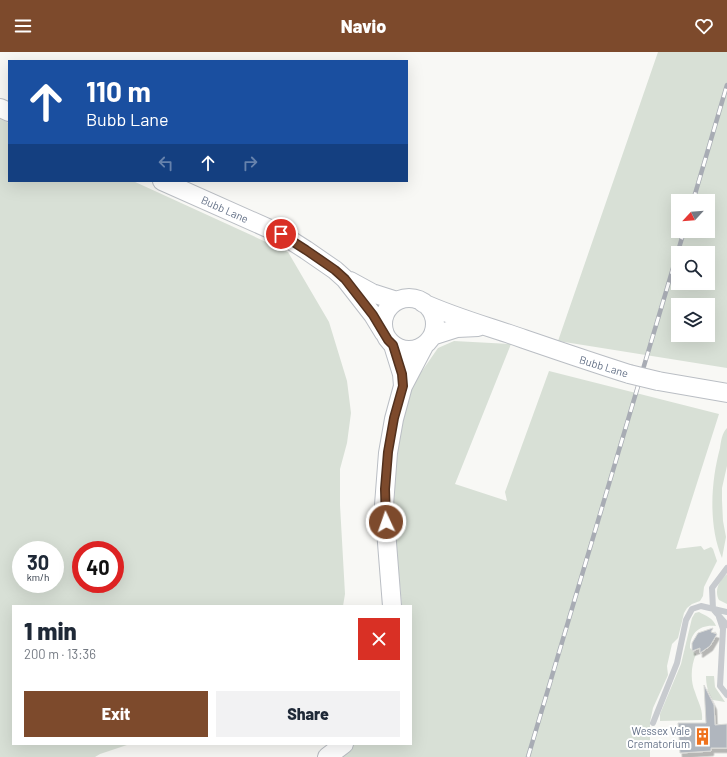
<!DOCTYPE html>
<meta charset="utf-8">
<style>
:root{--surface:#fff;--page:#f2f2f3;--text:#1f2937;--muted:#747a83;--accent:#7d4a2c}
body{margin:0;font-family:Barlow,sans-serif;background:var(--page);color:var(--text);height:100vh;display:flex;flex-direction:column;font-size:15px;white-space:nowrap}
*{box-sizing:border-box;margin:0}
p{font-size:13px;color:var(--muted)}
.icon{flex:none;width:22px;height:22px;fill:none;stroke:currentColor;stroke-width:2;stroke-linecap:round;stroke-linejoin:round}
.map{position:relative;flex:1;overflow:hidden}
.panel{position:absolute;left:12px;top:553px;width:400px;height:140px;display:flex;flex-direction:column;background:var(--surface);border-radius:0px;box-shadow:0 4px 16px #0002}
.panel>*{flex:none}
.top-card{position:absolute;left:8px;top:8px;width:400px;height:122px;border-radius:0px;box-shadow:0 4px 16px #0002;background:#1a4fa0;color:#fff;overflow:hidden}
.needle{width:26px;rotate:244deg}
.controls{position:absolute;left:671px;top:142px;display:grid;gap:8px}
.controls a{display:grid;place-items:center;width:44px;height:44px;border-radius:0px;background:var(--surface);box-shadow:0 4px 16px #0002;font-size:20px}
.speed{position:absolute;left:12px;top:489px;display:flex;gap:8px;font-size:20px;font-weight:700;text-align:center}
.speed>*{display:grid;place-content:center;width:52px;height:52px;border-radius:50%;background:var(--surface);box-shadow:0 4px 16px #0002;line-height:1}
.speed small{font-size:10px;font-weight:400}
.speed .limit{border:6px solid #d22;background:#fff;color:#111}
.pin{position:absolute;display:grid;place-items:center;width:34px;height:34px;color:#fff;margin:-17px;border:2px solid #fff;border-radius:50%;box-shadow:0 1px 4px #0007}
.me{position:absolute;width:44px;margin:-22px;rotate:357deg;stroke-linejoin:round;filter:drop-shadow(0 0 3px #0008)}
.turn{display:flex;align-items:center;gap:14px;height:84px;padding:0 12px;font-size:18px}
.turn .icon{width:52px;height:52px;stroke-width:2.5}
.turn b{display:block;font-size:28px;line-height:34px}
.lanes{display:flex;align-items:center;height:38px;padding:0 12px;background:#0003;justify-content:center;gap:20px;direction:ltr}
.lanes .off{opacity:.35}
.round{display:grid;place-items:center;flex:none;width:42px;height:42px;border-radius:0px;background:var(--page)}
.summary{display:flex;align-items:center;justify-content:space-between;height:68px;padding:0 12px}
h1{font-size:24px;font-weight:800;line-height:30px}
.cta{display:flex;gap:8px;margin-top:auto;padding:8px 12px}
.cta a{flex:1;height:46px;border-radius:0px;background:var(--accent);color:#fff;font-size:16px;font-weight:800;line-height:46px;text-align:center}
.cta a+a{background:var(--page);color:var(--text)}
header{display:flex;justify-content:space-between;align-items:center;height:52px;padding:0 12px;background:var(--accent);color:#fff;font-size:18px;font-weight:800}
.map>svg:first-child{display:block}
</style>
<header><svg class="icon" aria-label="menu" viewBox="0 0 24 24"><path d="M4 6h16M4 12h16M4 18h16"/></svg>Navio<svg class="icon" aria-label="heart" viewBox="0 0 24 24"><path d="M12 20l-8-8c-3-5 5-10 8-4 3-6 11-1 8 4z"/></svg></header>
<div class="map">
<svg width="727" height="705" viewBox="0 0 727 705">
<defs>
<filter id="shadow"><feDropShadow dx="2.5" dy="4.5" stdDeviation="0" flood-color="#0004"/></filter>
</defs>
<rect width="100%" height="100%" fill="#f8f8f5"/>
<path fill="#d8e0d6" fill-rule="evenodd" d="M658 0H727V316L558 289ZM678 149H708V179H678ZM678 201H708V231H678ZM678 253H708V283H678Z
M0 67 9 71V129H133L288 200 329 270 347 329 351 361 347 391 340 417V453L345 542 343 554H13V692H130L100 702 95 705H0ZM21 498H55V532H21ZM81 498H115V532H81Z
M454 289 511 292 455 432 507 449 505 440 549 319 719 362 676 497 701 494 704 498 711 495 713 497 717 509 704 535 703 544 700 549 692 552 687 556 684 561 678 586 672 592 667 614 668 623 653 656 650 670V705H337L352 692H411V554H402L393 458 399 384 413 332 438 296Z
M727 376V414L722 436V448L723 469 726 485 722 506C708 473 711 429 720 396 721 389 722 381 727 376Z
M727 522V552L719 548C714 539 719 528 727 522Z
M699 560C706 564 713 566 716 574 700 572 690 581 690 596L696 602C691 614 690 628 695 640 698 650 703 657 702 668L660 669V662L681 612 692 566 695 561Z
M706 624H714L715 635 725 650 713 648C708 641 706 633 706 624Z"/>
<path fill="#b0b6be" stroke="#d9dad7" filter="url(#shadow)" d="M713 576 711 580 717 582 710 594 700 601V596L692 599V591L698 581Z
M704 633 714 653 715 673 727 672V696H711V699L680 701 678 671H706Z"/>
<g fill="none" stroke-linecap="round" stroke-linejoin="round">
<defs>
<path id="secondary" d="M0 56 9 60
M162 129 281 182 306 198 335 218 345 227 373 263 384 281
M350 229 372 241 397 249
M383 272a26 26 0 1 1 52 0a26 26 0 1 1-52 0Z
M423 251C456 266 490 275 524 287 559 299 594 311 629 322
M432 284 457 276 478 275
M393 293 402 322 403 334
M658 329 727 341
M392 554 384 453 388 401 394 367 403 334 424 294
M327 705 344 692"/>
</defs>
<use href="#secondary" stroke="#babec4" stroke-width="20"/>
<path stroke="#c8cbcf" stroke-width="6" d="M727 516 712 536 713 557 727 573
M719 565 723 577 720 634 727 643
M653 671 677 611 686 568 692 557 701 554 727 560"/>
<use href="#secondary" stroke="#fff" stroke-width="18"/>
<defs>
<path id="rail" d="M693 149 727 33
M528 705 684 179"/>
</defs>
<use href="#rail" stroke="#a8acb4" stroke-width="4.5"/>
<use href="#rail" stroke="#fff" stroke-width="3" stroke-dasharray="9" stroke-linecap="butt"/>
<defs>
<path id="secondary-bridge" d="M629 322 658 329"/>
</defs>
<use href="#secondary-bridge" stroke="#babec4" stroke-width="20" stroke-linecap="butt"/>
<use href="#secondary-bridge" stroke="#fff" stroke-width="18"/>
</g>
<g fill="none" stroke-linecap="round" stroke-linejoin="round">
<defs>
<path id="route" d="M281 182 306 198 335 218 345 227 373 263 388 288 393 293 402 322 403 334 394 366 388 400 385 437 386 470"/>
</defs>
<use href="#route" stroke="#51301d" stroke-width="10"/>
<use href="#route" stroke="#7d4a2c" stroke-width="7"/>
</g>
<defs>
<symbol id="building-bare" viewBox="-9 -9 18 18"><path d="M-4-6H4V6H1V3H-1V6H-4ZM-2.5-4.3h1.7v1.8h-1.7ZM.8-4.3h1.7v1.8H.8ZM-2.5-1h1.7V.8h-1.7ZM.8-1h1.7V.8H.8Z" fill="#ef721e" stroke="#fff" stroke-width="2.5" paint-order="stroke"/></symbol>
</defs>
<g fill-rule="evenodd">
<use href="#building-bare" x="690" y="672" width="25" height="25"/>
</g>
<g text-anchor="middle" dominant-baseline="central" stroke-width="4" stroke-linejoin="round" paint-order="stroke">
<g font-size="11" fill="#657288" stroke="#fff">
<text transform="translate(225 157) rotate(24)">Bubb Lane</text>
<text transform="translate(604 314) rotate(17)">Bubb Lane</text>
</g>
<g font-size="11" fill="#657288" stroke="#fff" text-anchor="end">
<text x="690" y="678">Wessex Vale<tspan x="690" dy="13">Crematorium</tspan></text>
</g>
</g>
</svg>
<div class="controls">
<a><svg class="needle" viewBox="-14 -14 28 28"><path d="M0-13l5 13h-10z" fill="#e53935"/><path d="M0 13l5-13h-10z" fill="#747a83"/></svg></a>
<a><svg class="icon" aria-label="search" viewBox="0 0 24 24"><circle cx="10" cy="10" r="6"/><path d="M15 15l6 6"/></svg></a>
<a><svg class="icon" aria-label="layers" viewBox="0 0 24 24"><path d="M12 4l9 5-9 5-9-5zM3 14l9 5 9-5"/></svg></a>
</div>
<div class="speed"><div>30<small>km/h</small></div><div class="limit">40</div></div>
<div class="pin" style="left:281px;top:182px;background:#d93025"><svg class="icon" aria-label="arrive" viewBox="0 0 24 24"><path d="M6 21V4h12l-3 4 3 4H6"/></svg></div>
<svg class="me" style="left:386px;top:470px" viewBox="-20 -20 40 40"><circle r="17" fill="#7d4a2c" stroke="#fff" stroke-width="3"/><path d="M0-11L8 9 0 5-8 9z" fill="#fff"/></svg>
<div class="top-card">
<div class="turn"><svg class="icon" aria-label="ahead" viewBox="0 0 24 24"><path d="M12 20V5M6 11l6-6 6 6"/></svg><div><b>110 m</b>Bubb Lane</div></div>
<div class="lanes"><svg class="icon off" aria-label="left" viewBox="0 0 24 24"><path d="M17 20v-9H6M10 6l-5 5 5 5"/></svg><svg class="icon" aria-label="ahead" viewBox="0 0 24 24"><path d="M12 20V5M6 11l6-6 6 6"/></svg><svg class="icon off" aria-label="right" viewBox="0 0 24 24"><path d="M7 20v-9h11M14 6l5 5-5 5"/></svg></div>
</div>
<section class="panel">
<div class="summary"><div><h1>1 min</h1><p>200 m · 13:36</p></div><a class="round" style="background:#d93025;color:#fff"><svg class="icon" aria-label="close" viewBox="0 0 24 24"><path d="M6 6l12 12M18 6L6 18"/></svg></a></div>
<div class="cta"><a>Exit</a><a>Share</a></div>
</section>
</div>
